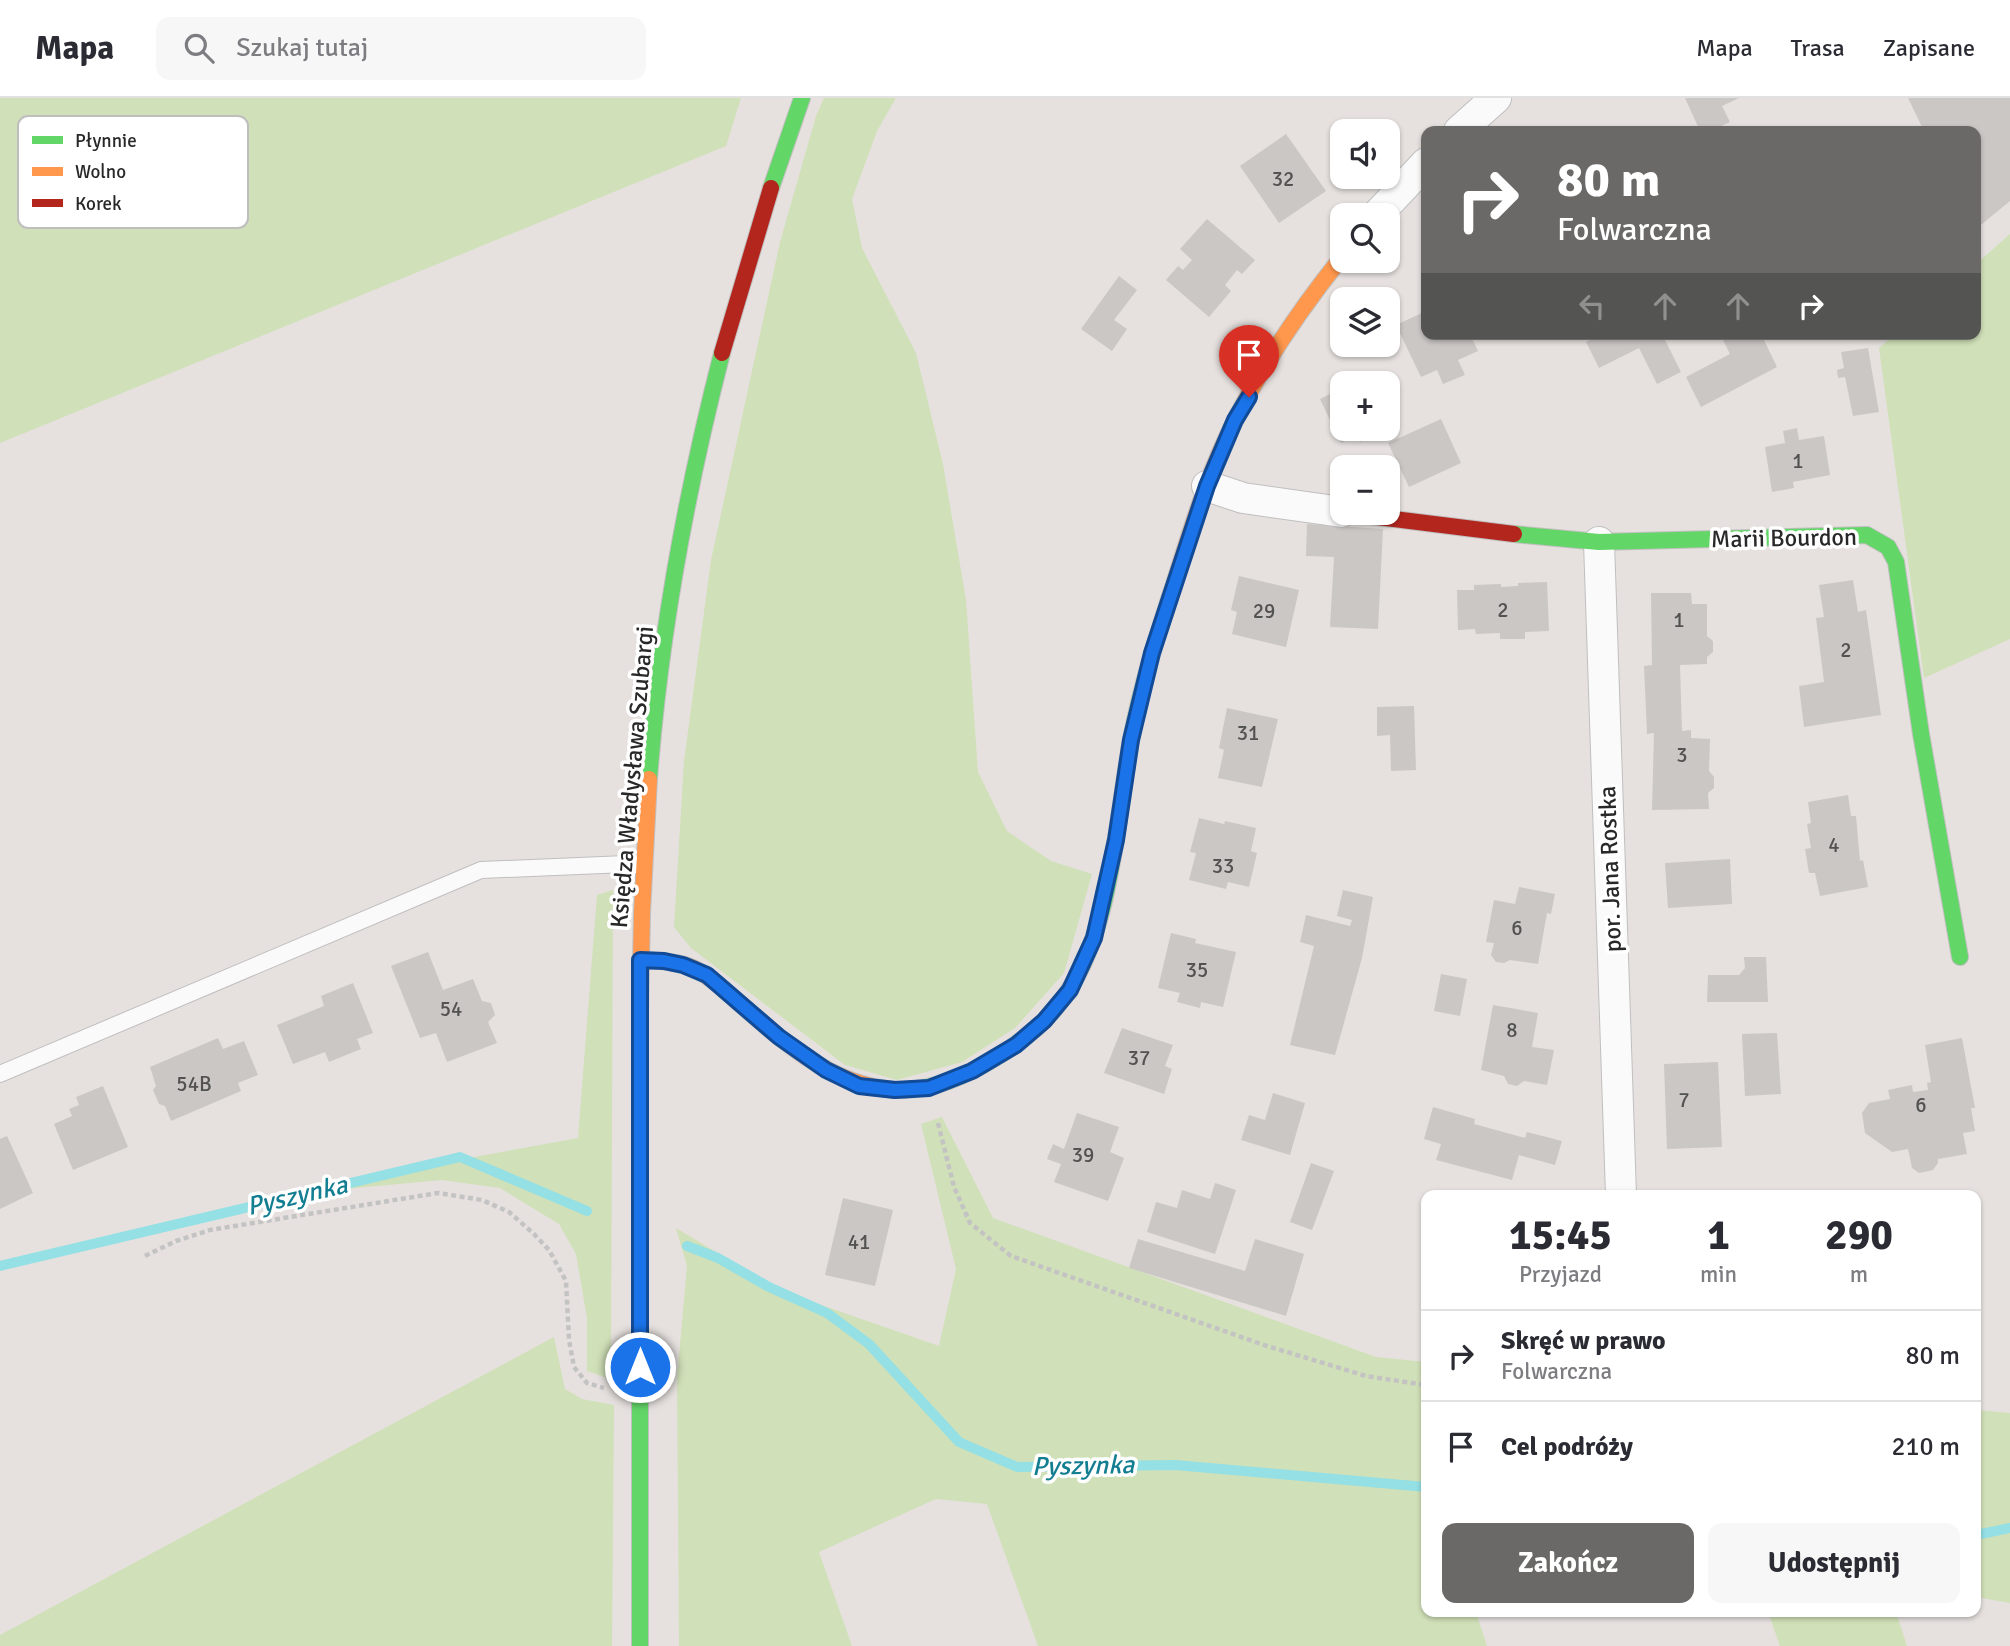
<!DOCTYPE html>
<html lang="pl">
<meta charset="utf-8">
<style>
:root{--surface:#fff;--page:#f7f7f7;--text:#2b2b33;--muted:#7c7c81;--line:#e1e1e2;--accent:#6a6968}
body{margin:0;font-family:Signika,sans-serif;background:var(--page);color:var(--text);height:100vh;display:flex;flex-direction:column;font-size:26px;white-space:nowrap}
*{box-sizing:border-box;margin:0}
p{font-size:23px;color:var(--muted)}
.icon{flex:none;width:38px;height:38px;fill:none;stroke:currentColor;stroke-width:2;stroke-linecap:round;stroke-linejoin:round}
.map{position:relative;flex:1;overflow:hidden}
.sheet{position:absolute;left:1421px;top:1092px;width:560px;height:427px;display:flex;flex-direction:column;background:var(--surface);border-radius:14px;box-shadow:0 2px 5px #0004}
.sheet>*{flex:none}
.top-card{position:absolute;left:1421px;top:28px;width:560px;height:214px;border-radius:14px;box-shadow:0 2px 5px #0004;background:#6a6968;color:#fff;overflow:hidden}
.buttons{position:absolute;left:1330px;top:21px;display:grid;gap:14px}
.buttons a{display:grid;place-items:center;width:70px;height:70px;border-radius:14px;background:var(--surface);box-shadow:0 2px 5px #0004;font-size:35px}
.pin{position:absolute;display:grid;place-items:center;width:60px;height:60px;color:#fff;margin:-72px -30px;border-radius:50% 50% 50% 0;rotate:-45deg;box-shadow:0 0 7px #0007}
.pin .icon{rotate:45deg}
.me{position:absolute;width:77px;margin:-38px;rotate:0deg;stroke-linejoin:round;filter:drop-shadow(0 0 5px #0008)}
.turn{display:flex;align-items:center;gap:24px;height:147px;padding:0 21px;font-size:32px}
.turn .icon{width:91px;height:91px;stroke-width:2.5}
.turn b{display:block;font-size:49px;line-height:60px}
.lanes{display:flex;align-items:center;height:66px;padding:0 21px;background:#0003;justify-content:center;gap:35px;direction:ltr}
.lanes .off{opacity:.35}
.eta{display:flex;justify-content:space-evenly;align-items:center;height:119px;text-align:center}
.eta b{font-size:42px;font-weight:800;line-height:49px}
.primary-button{display:flex;gap:14px;margin-top:auto;padding:14px 21px}
.primary-button a{flex:1;height:80px;border-radius:14px;background:var(--accent);color:#fff;font-size:28px;font-weight:800;line-height:80px;text-align:center}
.primary-button a+a{background:var(--page);color:var(--text)}
ul{padding:0;list-style:none}
li{display:flex;align-items:center;gap:21px;height:91px;padding:0 21px;border-top:2px solid var(--line)}
li div{flex:1}
li b{display:block;font-size:26px}
li em{font-style:normal}
header{display:flex;align-items:center;gap:42px;box-sizing:border-box;height:98px;padding:0 35px;background:var(--surface);border-bottom:2px solid var(--line)}
header strong{font-size:33px}
nav{display:flex;gap:38px;margin-inline-start:auto;font-size:24px}
.search{width:490px;height:63px;background:var(--page);display:flex;align-items:center;gap:18px;box-sizing:border-box;padding:0 24px;border-radius:14px;color:var(--muted);font-size:26px}
.map>svg:first-child{display:block}
</style>
<header>
<strong>Mapa</strong>
<div class="search"><svg class="icon" aria-label="search" viewBox="0 0 24 24"><circle cx="10" cy="10" r="6"/><path d="M15 15l6 6"/></svg>Szukaj tutaj</div>
<nav><a>Mapa</a><a>Trasa</a><a>Zapisane</a></nav>
</header>
<div class="map">
<svg width="2010" height="1548" viewBox="0 0 2010 1548">
<rect width="100%" height="100%" fill="#e6e1de"/>
<path fill="#d0e0b8" d="M0 0H741L726 48 0 345Z
M824 0H896L877 33 852 101 862 150 916 255 943 366 966 502 978 674 1007 733 1051 763 1092 776 1064 875 1015 930 962 964 897 982 845 967 691 850 674 829 684 663 711 462 780 144 816 18Z
M2010 136V541L1924 580 1879 250 1895 236H1976V166Z
M613 792 611 1260 607 1280 587 1273V1220L576 1156 559 1126 500 1090 442 1082 257 1099 578 1040 597 797Z
M942 1019 993 1120 1376 1259 1426 1264V1514H1476L1487 1548H1038L987 1406 936 1401 819 1454 852 1548H679L677 1280 687 1168 676 1130 781 1193 939 1248 956 1171 921 1026Z
M554 1239 565 1291 582 1301 614 1307 612 1548H0V1537Z
M1976 1312 2010 1315V1505L1976 1499Z
M1768 1514H1896L1907 1548H1780Z"/>
<g fill="none" stroke-linecap="round" stroke-linejoin="round">
<path stroke="#94e0e5" stroke-width="10" d="M687 1148 718 1160 769 1189 827 1215 869 1246 959 1344 1017 1369 1175 1367 1426 1389
M0 1168 460 1059 587 1113
M1976 1437 2010 1430"/>
</g>
<path fill="#cbc7c5" d="M1685 0H1739L1722 8 1730 24 1710 33H1700Z
M1908 0H2010V103L1976 131V33H1924Z
M1286 36 1326 93 1279 125 1240 68Z
M1207 121 1255 162 1242 176 1237 172 1225 187 1231 193 1209 219 1166 182 1178 168 1183 172 1192 162 1180 151Z
M1119 178 1137 192 1114 222 1127 231 1112 253 1081 231Z
M1426 213V236H1470L1478 253 1458 262 1465 277 1443 286 1437 272 1421 279 1396 227Z
M1601 236H1662L1681 274 1657 286 1639 250 1599 270 1586 244Z
M1720 236H1761L1777 269 1701 309 1686 279 1730 256Z
M1868 250 1879 314 1853 318 1845 279 1838 280 1837 272 1844 270 1841 254Z
M1370 277 1373 285H1352Z
M1342 290V331H1372L1375 337 1360 344 1357 338 1341 345 1320 301Z
M1441 321 1461 365 1409 389 1388 345Z
M1797 330 1799 342 1824 338 1830 377 1793 384 1794 390 1772 394 1765 349 1785 345 1783 333Z
M1307 426 1383 431 1378 531 1330 529 1334 459 1306 458Z
M1239 478 1299 492 1286 549 1232 536 1237 514 1231 512Z
M1853 482 1858 514 1866 512 1881 617 1804 629 1799 588 1824 584 1816 520 1824 519 1819 487Z
M1547 484 1549 533 1525 534V541H1500V535L1476 536 1475 531 1458 532 1457 492H1474V487L1501 486V489L1518 488V485Z
M1651 495H1691L1692 506H1707V538L1713 543V554L1707 559V566L1680 567 1682 633 1691 632V640L1710 641 1709 673 1714 679V690L1708 695 1709 711 1652 712 1654 635 1647 636 1644 568 1652 567Z
M1414 608 1416 672 1391 673 1390 637 1377 638V609Z
M1227 610 1278 621 1262 689 1218 680 1224 652 1219 650Z
M1848 697 1851 718H1856L1860 763 1863 762 1868 789 1820 798 1815 775H1809L1805 751 1811 750 1807 726 1811 725 1808 704Z
M1199 720 1224 726 1225 723 1256 730 1251 753 1257 755 1249 789 1228 784 1226 791 1189 782 1196 755 1190 754Z
M1730 761 1732 806 1668 810 1665 765Z
M1519 789 1555 796 1551 816 1547 815 1538 866 1510 862 1504 865 1496 864 1491 857 1494 845 1486 844 1494 802 1515 806Z
M1343 792 1373 799 1362 860 1335 957 1290 947 1314 848 1300 844 1306 817 1350 828 1352 822 1337 818Z
M1171 835 1196 841 1195 845 1236 854 1223 909 1201 904 1200 910 1177 904 1180 895 1158 890Z
M428 854 443 892 473 881 482 903 491 905 495 917 488 924 497 945 447 964 436 935 420 940 391 868Z
M1744 859H1766L1768 904H1707L1708 877H1739L1745 870Z
M1441 876 1467 881 1460 918 1434 913Z
M353 885 373 935 357 941 361 951 329 964 325 954 293 966 277 927 324 908 321 898Z
M1493 907 1538 915 1532 949 1554 952 1547 987 1524 983 1517 988 1508 986 1504 978 1481 972Z
M1122 930 1173 947 1165 968 1172 971 1164 996 1104 975Z
M1777 935 1781 996 1745 998 1742 936Z
M218 940 223 951 244 943 258 977 238 985 241 993 171 1023 165 1008 159 1006 153 992 156 988 150 969Z
M1962 940 1975 1010H1971L1975 1033 1963 1035 1967 1056 1938 1061V1065L1933 1072 1919 1075 1912 1070 1908 1051 1892 1054 1865 1035 1862 1015 1869 1005 1890 1001 1888 992 1912 987 1913 994 1928 992 1927 985 1931 984 1925 947Z
M1718 964 1722 1049 1667 1051 1664 966Z
M103 988 128 1049 73 1072 54 1026 72 1018 69 1011 79 1007 76 999Z
M1273 995 1305 1005 1290 1057 1241 1042 1249 1017 1265 1022Z
M1433 1009 1475 1021 1474 1026 1525 1040 1527 1034 1562 1043 1555 1067 1519 1057 1512 1082 1436 1062 1441 1046 1424 1041Z
M1077 1015 1119 1029 1110 1054 1124 1060 1108 1103 1054 1084 1061 1066 1047 1061 1053 1046 1064 1051Z
M7 1038 33 1095 0 1111V1041Z
M1311 1065 1334 1073 1312 1132 1290 1124Z
M1215 1085 1236 1092 1215 1156 1147 1134 1156 1104 1177 1110 1182 1092 1210 1101Z
M843 1100 893 1112 875 1188 825 1177Z
M1138 1141 1245 1173 1255 1141 1304 1156 1286 1218 1129 1170Z"/>
<g fill="none" stroke-linecap="round" stroke-linejoin="round">
<defs>
<path id="lane" d="M0 976 481 772 626 766 643 768"/>
<path id="street" d="M1459 33 1496 0
M1377 117 1426 65
M1207 388 1243 400 1342 414
M1599 444 1621 1097"/>
<path id="fast" d="M771 90 802 0
M1514 436 1599 444 1867 437 1888 449 1896 464 1921 636 1960 859
M649 681C660 537 686 395 722 255
M640 914V1548
M904 992C938 991 970 976 998 958 1021 944 1042 928 1058 907 1112 841 1116 723 1131 642 1141 588 1158 535 1175 483"/>
<path id="slow" d="M1175 483C1190 435 1205 386 1226 341 1256 276 1297 215 1342 159
M640 862C658 863 676 863 693 870 711 879 726 893 740 906 789 948 837 992 904 992
M640 914 642 814 649 681"/>
<path id="jam" d="M722 255 771 90
M1346 415 1514 436"/>
</defs>
<use href="#lane" stroke="#c0bfbf" stroke-width="18"/>
<use href="#street" stroke="#c0bfbf" stroke-width="32"/>
<use href="#fast" stroke="#c0bfbf" stroke-width="18"/>
<use href="#slow" stroke="#c0bfbf" stroke-width="18"/>
<use href="#jam" stroke="#c0bfbf" stroke-width="18"/>
<path stroke="#c4c3c3" stroke-width="4.5" stroke-dasharray="5 3.5" stroke-linecap="butt" d="M938 1025 954 1089 970 1125 1011 1158 1264 1247 1366 1278 1426 1287
M145 1158 176 1143 210 1132 438 1095 482 1102 509 1114 534 1136 549 1152 566 1183 569 1242 574 1269 587 1285 604 1290"/>
<use href="#lane" stroke="#fbfafa" stroke-width="16"/>
<use href="#street" stroke="#fbfafa" stroke-width="30"/>
<use href="#fast" stroke="#63d668" stroke-width="16"/>
<use href="#slow" stroke="#ff974d" stroke-width="16"/>
<use href="#jam" stroke="#b3261e" stroke-width="16"/>
</g>
<g fill="none" stroke-linecap="round" stroke-linejoin="round">
<defs>
<path id="route" d="M640 1269V862L664 863 683 867 707 877 779 939 826 972 859 988 895 992 929 990 972 973 1016 947 1044 923 1070 892 1094 840 1116 742 1131 642 1152 555 1207 388 1235 322 1249 299"/>
</defs>
<use href="#route" stroke="#114b97" stroke-width="18"/>
<use href="#route" stroke="#1a73e8" stroke-width="12"/>
</g>
<g text-anchor="middle" dominant-baseline="central" stroke-width="7" stroke-linejoin="round" paint-order="stroke">
<g font-size="21" fill="#525251">
<text x="1283" y="81">32</text>
<text x="1798" y="363">1</text>
<text x="1503" y="512">2</text>
<text x="1264" y="513">29</text>
<text x="1679" y="522">1</text>
<text x="1846" y="552">2</text>
<text x="1248" y="635">31</text>
<text x="1682" y="657">3</text>
<text x="1834" y="747">4</text>
<text x="1223" y="768">33</text>
<text x="1517" y="830">6</text>
<text x="1197" y="872">35</text>
<text x="451" y="911">54</text>
<text x="1512" y="932">8</text>
<text x="1139" y="960">37</text>
<text x="194" y="986">54B</text>
<text x="1684" y="1002">7</text>
<text x="1921" y="1007">6</text>
<text x="1083" y="1057">39</text>
<text x="859" y="1144">41</text>
</g>
<g font-size="24" fill="#282828" stroke="#fff">
<text transform="translate(1784 440) rotate(-1)">Marii Bourdon</text>
<text transform="translate(632 679) rotate(-85)">Księdza Władysława Szubargi</text>
<text transform="translate(1610 771) rotate(-92)">por. Jana Rostka</text>
</g>
<g font-size="26" font-style="italic" fill="#137e91" stroke="#fff">
<text transform="translate(297 1098) rotate(-13)">Pyszynka</text>
<text transform="translate(1083 1368) rotate(-1)">Pyszynka</text>
</g>
</g>
<rect x="18" y="18" width="230" height="112" rx="10" fill="#fff" stroke="#bebebe" stroke-width="2"/>
<rect x="32" y="38" width="31" height="8" fill="#63d668"/>
<rect x="32" y="69" width="31" height="9" fill="#ff974d"/>
<rect x="32" y="101" width="31" height="8" fill="#b3261e"/>
<g font-size="19" fill="#282828">
<text x="75" y="49">Płynnie</text>
<text x="75" y="80">Wolno</text>
<text x="75" y="112">Korek</text>
</g>
</svg>
<div class="buttons">
<a><svg class="icon" aria-label="sound" viewBox="0 0 24 24"><path d="M4 9h4l5-4v14l-5-4H4zM17 9q2 3 0 6"/></svg></a>
<a><svg class="icon" aria-label="search" viewBox="0 0 24 24"><circle cx="10" cy="10" r="6"/><path d="M15 15l6 6"/></svg></a>
<a><svg class="icon" aria-label="layers" viewBox="0 0 24 24"><path d="M12 4l9 5-9 5-9-5zM3 14l9 5 9-5"/></svg></a>
<a>+</a>
<a>−</a>
</div>
<div class="pin" style="left:1249px;top:299px;background:#d93025"><svg class="icon" aria-label="arrive" viewBox="0 0 24 24"><path d="M6 21V4h12l-3 4 3 4H6"/></svg></div>
<svg class="me" style="left:640px;top:1269px" viewBox="-20 -20 40 40"><circle r="17" fill="#1a73e8" stroke="#fff" stroke-width="3"/><path d="M0-11L8 9 0 5-8 9z" fill="#fff"/></svg>
<div class="top-card">
<div class="turn"><svg class="icon" aria-label="right" viewBox="0 0 24 24"><path d="M7 20v-9h11M14 6l5 5-5 5"/></svg><div><b>80 m</b>Folwarczna</div></div>
<div class="lanes"><svg class="icon off" aria-label="left" viewBox="0 0 24 24"><path d="M17 20v-9H6M10 6l-5 5 5 5"/></svg><svg class="icon off" aria-label="ahead" viewBox="0 0 24 24"><path d="M12 20V5M6 11l6-6 6 6"/></svg><svg class="icon off" aria-label="ahead" viewBox="0 0 24 24"><path d="M12 20V5M6 11l6-6 6 6"/></svg><svg class="icon" aria-label="right" viewBox="0 0 24 24"><path d="M7 20v-9h11M14 6l5 5-5 5"/></svg></div>
</div>
<section class="sheet">
<div class="eta">
<div><b>15:45</b><p>Przyjazd</p></div>
<div><b>1</b><p>min</p></div>
<div><b>290</b><p>m</p></div>
</div>
<ul>
<li><svg class="icon" aria-label="right" viewBox="0 0 24 24"><path d="M7 20v-9h11M14 6l5 5-5 5"/></svg><div><b>Skręć w prawo</b><p>Folwarczna</p></div><em>80 m</em></li>
<li><svg class="icon" aria-label="arrive" viewBox="0 0 24 24"><path d="M6 21V4h12l-3 4 3 4H6"/></svg><div><b>Cel podróży</b></div><em>210 m</em></li>
</ul>
<div class="primary-button"><a>Zakończ</a><a>Udostępnij</a></div>
</section>
</div>
